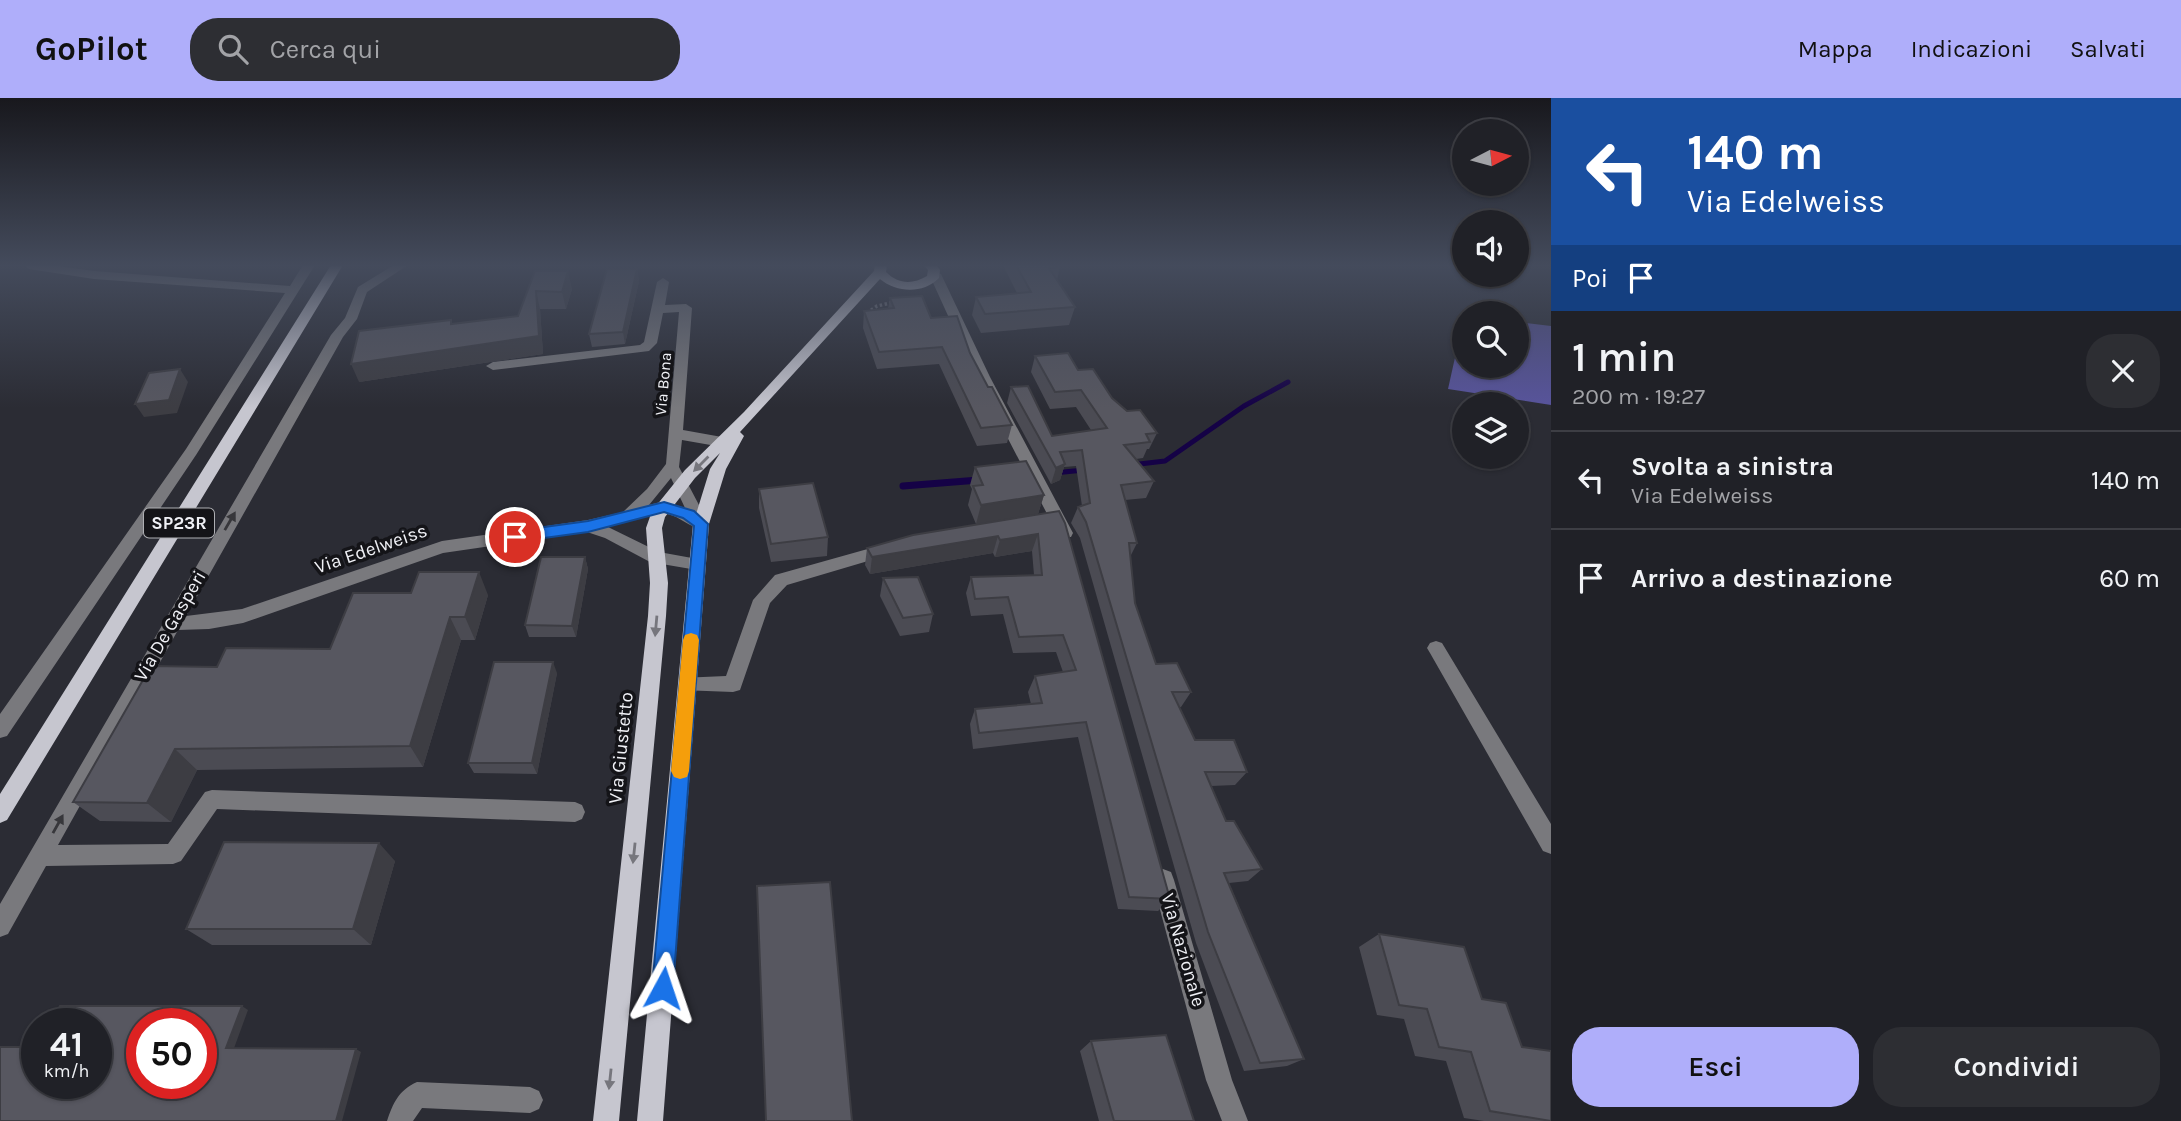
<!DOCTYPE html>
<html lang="it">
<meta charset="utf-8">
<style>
:root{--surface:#202127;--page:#2d2e33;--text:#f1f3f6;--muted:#a2a3a7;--line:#3d3e44;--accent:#afaefa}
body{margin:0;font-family:Karla,sans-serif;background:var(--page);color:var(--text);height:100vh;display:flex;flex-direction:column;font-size:26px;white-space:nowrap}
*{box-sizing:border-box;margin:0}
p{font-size:23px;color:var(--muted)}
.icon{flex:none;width:38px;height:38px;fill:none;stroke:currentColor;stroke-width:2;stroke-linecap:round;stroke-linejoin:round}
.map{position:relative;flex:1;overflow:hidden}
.details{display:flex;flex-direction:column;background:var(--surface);width:630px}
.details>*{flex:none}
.top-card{background:#1a4fa0;color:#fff;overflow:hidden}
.needle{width:46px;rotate:84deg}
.tools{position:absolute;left:1452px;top:21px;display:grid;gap:14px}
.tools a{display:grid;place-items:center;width:77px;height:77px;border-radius:50%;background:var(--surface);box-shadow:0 2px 5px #0004,0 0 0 2px var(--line);font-size:35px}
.speed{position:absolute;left:21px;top:910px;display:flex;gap:14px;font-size:35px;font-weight:700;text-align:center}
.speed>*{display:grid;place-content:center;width:91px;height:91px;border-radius:50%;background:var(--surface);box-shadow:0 2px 5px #0004,0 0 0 2px var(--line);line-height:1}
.speed small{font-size:18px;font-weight:400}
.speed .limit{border:10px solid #d22;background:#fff;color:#111}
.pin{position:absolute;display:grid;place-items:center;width:60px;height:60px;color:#fff;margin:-30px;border:4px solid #fff;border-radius:50%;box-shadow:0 2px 7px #0007}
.me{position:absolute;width:77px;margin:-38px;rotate:5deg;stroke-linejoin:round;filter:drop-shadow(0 0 5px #0008)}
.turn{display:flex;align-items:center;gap:24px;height:147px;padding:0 21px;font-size:32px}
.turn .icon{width:91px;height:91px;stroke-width:2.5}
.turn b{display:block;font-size:49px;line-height:60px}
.then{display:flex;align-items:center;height:66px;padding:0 21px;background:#0003;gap:14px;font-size:26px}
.round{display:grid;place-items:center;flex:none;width:74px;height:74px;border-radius:28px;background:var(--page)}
.headline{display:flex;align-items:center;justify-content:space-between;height:119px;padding:0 21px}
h1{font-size:42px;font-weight:600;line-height:52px}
.primary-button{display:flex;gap:14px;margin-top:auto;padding:14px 21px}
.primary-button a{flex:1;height:80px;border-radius:28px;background:var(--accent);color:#111;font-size:28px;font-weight:600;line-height:80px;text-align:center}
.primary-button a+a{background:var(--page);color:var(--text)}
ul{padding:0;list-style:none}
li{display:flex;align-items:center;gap:21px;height:98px;padding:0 21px;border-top:2px solid var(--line)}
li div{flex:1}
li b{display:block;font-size:26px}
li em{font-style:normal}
header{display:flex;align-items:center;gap:42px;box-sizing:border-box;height:98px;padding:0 35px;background:var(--accent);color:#111}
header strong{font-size:33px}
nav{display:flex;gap:38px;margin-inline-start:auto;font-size:24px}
.search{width:490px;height:63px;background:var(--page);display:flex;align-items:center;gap:18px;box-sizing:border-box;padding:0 24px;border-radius:28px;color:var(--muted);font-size:26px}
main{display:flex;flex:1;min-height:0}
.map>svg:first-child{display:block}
</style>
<header>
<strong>GoPilot</strong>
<div class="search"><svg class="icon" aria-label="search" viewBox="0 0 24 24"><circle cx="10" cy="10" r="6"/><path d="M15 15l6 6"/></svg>Cerca qui</div>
<nav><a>Mappa</a><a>Indicazioni</a><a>Salvati</a></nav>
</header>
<main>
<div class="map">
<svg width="1551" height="1023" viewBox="0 0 1551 1023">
<rect width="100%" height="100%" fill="#2b2c34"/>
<path fill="#58549c" d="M1464 219 1465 268H1517V224L1551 228V307L1448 291Z"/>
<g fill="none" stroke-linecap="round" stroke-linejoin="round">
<path stroke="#150246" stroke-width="5" d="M1131 367 1165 363 1244 308 1288 284
M1054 375 1084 372"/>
<path stroke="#150246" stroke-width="7" d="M903 388 979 382"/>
<path stroke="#717279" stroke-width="3.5" stroke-dasharray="2.5 2.5" stroke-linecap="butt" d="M867 215 877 208 895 204"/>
<path fill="#79797d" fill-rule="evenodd" d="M23 167H50L94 173 290 188 303 167H315L196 357 7 638 0 640V616L186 351 285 195 94 181 29 171Z
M394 167H408L367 194 357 221 343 239 186 518 242 511 442 443 588 422 623 414 647 391 666 366 679 214 663 215 657 245 649 253 493 272 486 268 493 264 640 247 644 244 657 184 663 180 669 184 665 207 686 206 692 210 683 332 722 339 729 344 722 349 682 342 679 369 709 426 707 430C693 434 681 418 667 416 654 413 622 425 608 429L659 454 703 462 705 466 703 470 697 472 650 464 605 440 587 434 443 455 243 525 209 531 178 532 58 747 168 746 205 694 212 692 575 704 582 707 585 714 582 721 575 724 217 711 181 763 173 766 46 768 8 836 0 839V806L331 237 345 220 358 189ZM671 380 685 410 664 403 649 407Z
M931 173 941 176 990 279 1073 435 1071 439H1059L1057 435 976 279 929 176Z
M889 445 897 451 895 455 787 487 770 505 740 592 733 594 680 592 678 586 680 580 726 578 753 502 775 477Z
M1436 543 1442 545 1551 726V756L1543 753 1430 555 1427 550 1430 545Z
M1163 771 1171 774 1174 782 1232 982 1248 1023H1222L1206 982 1152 782 1155 774Z
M417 984 530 989 539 993 543 1002 539 1011 530 1015 422 1010 413 1023H387C393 1005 399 992 417 984Z"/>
<path fill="#c6c6cf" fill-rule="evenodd" d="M331 167H343L7 722 0 725V696Z
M875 167H887L886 174C898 186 912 187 927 178L928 172 924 167H936L940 172 939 180C923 196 897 195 880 181L740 334 744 338 726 371 709 426 663 1023H637L693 426 710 371 720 355 695 380 665 419 662 430 668 485 666 518 619 1023H593L648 518 650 485 646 430 652 413 685 372 744 314 874 173Z"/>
</g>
<path fill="#4b4b53" d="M1003 167H1059L1060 169 1057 182 1075 209 1069 227 981 235 972 217 976 199 1017 195Z
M637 171 639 183 625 246 592 249 589 236Z
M535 173 572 191 566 211H540L543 256 359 284 452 226 518 218Z
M890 200 931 220 970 255 988 289 1012 327 1007 345 977 348 939 266 877 271 863 230 864 213 888 211Z
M1035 258 1078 272 1127 313 1157 335 1149 351H1147L1143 360 1136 361 1154 383 1146 400 1125 402 1137 445 1130 459 1135 505 1156 566 1191 594 1181 609H1179L1195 642 1247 674 1235 687 1211 688 1226 723 1262 771 1248 783 1229 785 1304 961 1287 968 1244 973 1196 845 1080 440 1071 425 1078 409 1082 408 1076 368 1064 369 1060 382 1051 386 1007 305 1011 289 1052 338 1091 332 1076 309 1050 311 1031 274Z
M975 369 1044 397 1038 416 976 426 968 407 972 391 970 387Z
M759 391 828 439 827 458 771 464 759 410Z
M1059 413 1170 801 1158 813 1118 811 1078 639 973 651 970 626 975 611 1031 606 1028 594 1035 578 1063 574 1056 554 1013 555 1003 516 971 518 966 495 971 479 1034 477 1032 453 995 459 993 455 870 476 865 467 867 450Z
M585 459 588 471 576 539H529L525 527Z
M883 480 933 516 929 534 900 538 880 498Z
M488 497 475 542H461L423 669 197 672 171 724 100 723 73 704 217 569 330 551Z
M557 575 537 676 474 675 468 665Z
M395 763 371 847H212L186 831Z
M1379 836 1482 901 1522 949 1551 1023H1484L1464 1020 1446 963 1415 958 1404 921 1377 917 1359 849Z
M1091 943 1194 1023H1099L1080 953Z"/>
<path fill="#3d3d43" d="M637 171 639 183 625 246 623 234Z
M568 173 572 191 566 211 562 194Z
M536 193 540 211 543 256 359 284 351 266 539 238Z
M180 271 188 284 177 315 144 319 135 306Z
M1065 366 1060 382 1051 386 1056 370Z
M1044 397 1038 416 976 426 981 407Z
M1038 436 1032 453 995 459 1000 442Z
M998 438 993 455 870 476 872 459Z
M585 459 588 471 576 539 572 528Z
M479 474 488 497 475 542 465 519Z
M450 519 461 542 423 669 410 648Z
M553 564 557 575 537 676 532 665Z
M175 651 197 672 171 724 147 705Z
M379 745 395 763 371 847 353 831Z
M242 908 248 912 233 953 226 950Z
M356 951 361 954 342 1023H336Z"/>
<path fill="#575760" stroke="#3d3d43" stroke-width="2" fill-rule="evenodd" d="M1016 167H1059L1060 169 1049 170 1075 209 985 216 976 199 1031 194Z
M607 171H637L623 234 589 236Z
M535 173H568L562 194 536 193 539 238 351 266 359 233 451 222V226L518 218Z
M922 198 931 220 957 218 970 255 988 289H992L1012 327 981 330 942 249 879 254 864 213 894 210 890 200Z
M1068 255 1078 272 1093 271 1112 300 1127 313 1140 312 1157 335 1146 336 1150 344 1124 347 1154 383 1121 387 1137 445H1129L1135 505 1156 566 1177 565 1191 594H1172L1195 642H1234L1247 674H1205L1226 723H1234L1262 771 1224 775 1304 961 1260 965 1208 834 1086 424 1078 409 1090 405 1082 352 1060 354 1065 366 1056 370 1011 289 1028 288 1052 338 1107 330 1081 292 1055 294 1035 258Z
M180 271 169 302 135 306 149 275Z
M1026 363 1044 397 981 407 973 388 983 387 975 369Z
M813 385 828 439 771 446 759 391Z
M1059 413 1065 425 1170 801 1129 799 1086 624 979 635 975 611 1042 605 1035 578 1076 572 1063 537 1019 539 1008 499 975 501 971 479 1042 477 1038 436 1000 442 998 438 872 459 867 450 913 437Z
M541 459H585L572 528 525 527Z
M419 474H479L465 519H450L410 648 175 651 147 705 73 704 151 568 217 569 226 550 330 551 353 495H411Z
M918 479 933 516 903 520 883 480Z
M494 564H553L532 665H468Z
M224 744 379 745 353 831H186Z
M830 784 852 1023H766L757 788Z
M1379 836 1464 849 1482 901 1506 905 1522 949 1551 953V1023L1490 1013 1471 954 1439 949 1427 911 1399 907Z
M60 908H242L226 950 356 951 336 1023H0V949H37V985H96V926H51ZM142 926H201V985H142Z
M1166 937 1194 1023H1114L1091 943Z"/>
<defs><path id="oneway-solid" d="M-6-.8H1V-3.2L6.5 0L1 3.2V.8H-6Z" transform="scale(1.75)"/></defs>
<g fill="#76767d">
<use href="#oneway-solid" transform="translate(701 366) rotate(135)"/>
<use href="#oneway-solid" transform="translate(656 528) rotate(95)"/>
<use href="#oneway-solid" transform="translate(634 755) rotate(96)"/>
<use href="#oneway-solid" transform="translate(610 981) rotate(96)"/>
</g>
<g fill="#37373b">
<use href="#oneway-solid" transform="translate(230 423) rotate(-60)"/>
<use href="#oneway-solid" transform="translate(58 726) rotate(-61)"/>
</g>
<linearGradient id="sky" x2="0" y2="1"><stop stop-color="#18181d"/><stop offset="0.54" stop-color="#444b5c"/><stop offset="1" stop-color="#444b5c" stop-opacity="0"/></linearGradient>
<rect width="1551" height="310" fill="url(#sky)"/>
<path fill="#1a73e8" stroke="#114b97" stroke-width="2" d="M664 404 694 413 708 426 673 890 670 898 663 901 655 898 652 890 694 428 683 420 664 414 588 434 515 444 507 439 515 433 588 423Z"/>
<path fill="#f59e0b" d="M691 535 697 537 699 542 689 673 687 679 680 681 674 679 671 673 683 542 685 537Z"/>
<g text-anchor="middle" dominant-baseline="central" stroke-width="7" stroke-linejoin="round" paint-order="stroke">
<g font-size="16" fill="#f0f1f6" stroke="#141418">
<text transform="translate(663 286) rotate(-85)">Via Bona</text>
</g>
<rect fill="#141418" stroke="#aeafb3" stroke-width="2" x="144" y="410.5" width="70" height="29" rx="5"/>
<g font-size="18" font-weight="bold" fill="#f0f1f6">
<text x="179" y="425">SP23R</text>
</g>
<g font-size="19" fill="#f0f1f6" stroke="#141418">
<text transform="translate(371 451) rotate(-19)">Via Edelweiss</text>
<text transform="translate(170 528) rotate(-60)">Via De Gasperi</text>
<text transform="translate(621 650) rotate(-84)">Via Giustetto</text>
<text transform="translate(1183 852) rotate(74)">Via Nazionale</text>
</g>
</g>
</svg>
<div class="tools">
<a><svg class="needle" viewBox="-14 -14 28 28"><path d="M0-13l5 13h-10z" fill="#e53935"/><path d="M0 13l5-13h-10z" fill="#a2a3a7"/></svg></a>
<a><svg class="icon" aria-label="sound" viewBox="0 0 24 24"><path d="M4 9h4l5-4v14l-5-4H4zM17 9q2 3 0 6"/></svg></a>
<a><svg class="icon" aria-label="search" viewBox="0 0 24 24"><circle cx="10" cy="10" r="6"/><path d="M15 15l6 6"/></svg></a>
<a><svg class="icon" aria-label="layers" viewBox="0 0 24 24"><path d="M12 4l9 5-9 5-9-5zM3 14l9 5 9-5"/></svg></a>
</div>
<div class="speed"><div>41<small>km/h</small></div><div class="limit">50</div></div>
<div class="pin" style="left:515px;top:439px;background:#d93025"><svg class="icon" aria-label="arrive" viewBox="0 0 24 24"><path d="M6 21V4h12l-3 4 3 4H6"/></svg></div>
<svg class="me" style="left:663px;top:890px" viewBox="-20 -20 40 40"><path d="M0-17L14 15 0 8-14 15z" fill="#1a73e8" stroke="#fff" stroke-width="4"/></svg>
</div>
<section class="details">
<div class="top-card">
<div class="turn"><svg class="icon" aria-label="left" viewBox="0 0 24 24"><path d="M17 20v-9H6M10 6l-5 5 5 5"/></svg><div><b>140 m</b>Via Edelweiss</div></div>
<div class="then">Poi<svg class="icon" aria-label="arrive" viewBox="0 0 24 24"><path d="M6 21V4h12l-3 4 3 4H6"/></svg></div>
</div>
<div class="headline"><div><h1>1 min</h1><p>200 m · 19:27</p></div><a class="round"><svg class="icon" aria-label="close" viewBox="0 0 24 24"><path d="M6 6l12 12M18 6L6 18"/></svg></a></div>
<ul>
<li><svg class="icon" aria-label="left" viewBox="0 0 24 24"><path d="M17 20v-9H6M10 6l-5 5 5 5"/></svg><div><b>Svolta a sinistra</b><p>Via Edelweiss</p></div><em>140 m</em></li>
<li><svg class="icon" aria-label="arrive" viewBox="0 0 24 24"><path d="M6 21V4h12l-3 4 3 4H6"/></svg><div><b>Arrivo a destinazione</b></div><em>60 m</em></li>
</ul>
<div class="primary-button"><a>Esci</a><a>Condividi</a></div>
</section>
</main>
